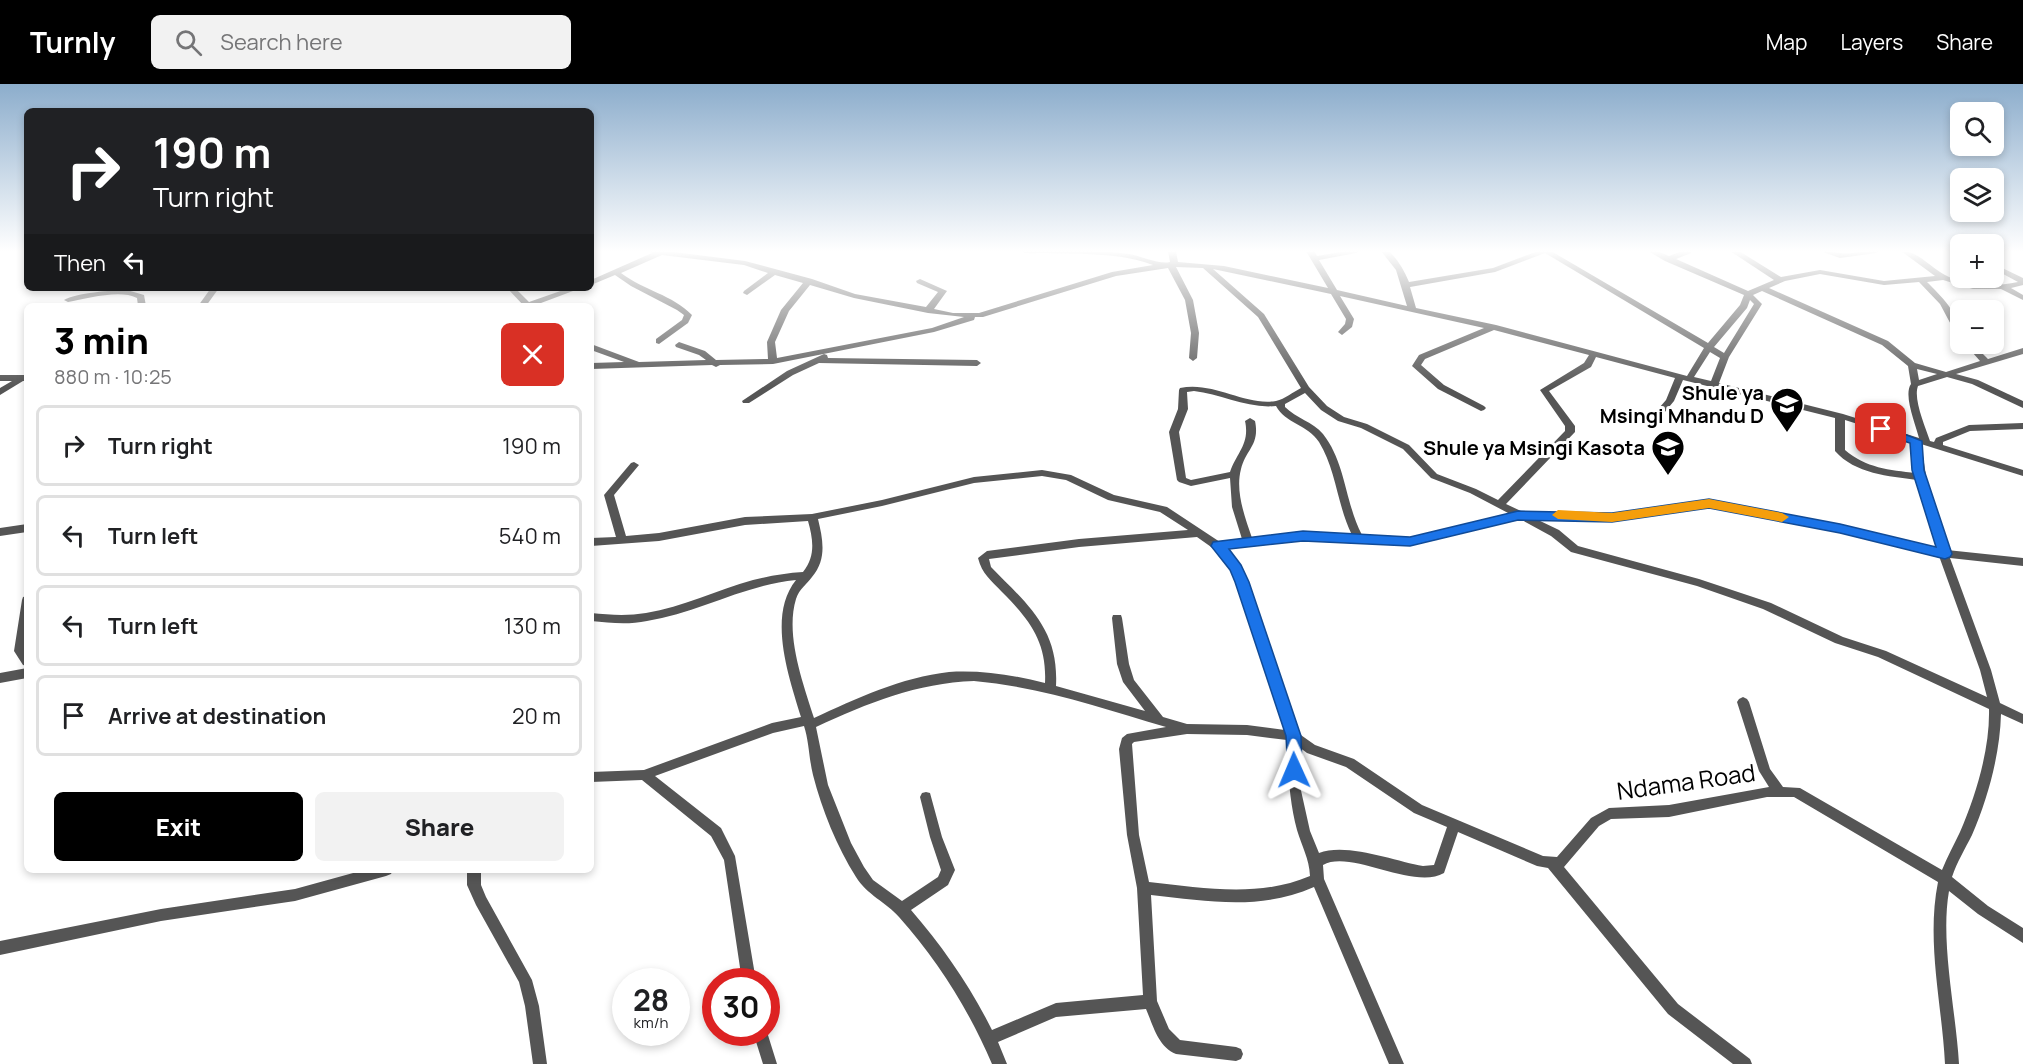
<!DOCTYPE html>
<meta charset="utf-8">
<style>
:root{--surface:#fff;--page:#f2f2f2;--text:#202124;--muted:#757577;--line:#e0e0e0;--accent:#000}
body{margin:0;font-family:Manrope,sans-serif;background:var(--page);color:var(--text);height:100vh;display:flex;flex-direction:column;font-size:22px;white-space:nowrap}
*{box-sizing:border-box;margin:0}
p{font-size:20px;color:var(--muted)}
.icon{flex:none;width:33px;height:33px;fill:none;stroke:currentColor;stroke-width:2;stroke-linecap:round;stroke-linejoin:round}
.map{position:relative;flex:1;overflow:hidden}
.panel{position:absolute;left:24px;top:219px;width:570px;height:570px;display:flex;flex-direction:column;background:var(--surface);border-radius:9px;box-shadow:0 3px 9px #0003}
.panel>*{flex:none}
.guide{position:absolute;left:24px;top:24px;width:570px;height:183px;border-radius:9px;box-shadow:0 3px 9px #0003;background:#202124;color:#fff;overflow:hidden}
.fabs{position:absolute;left:1950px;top:18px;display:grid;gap:12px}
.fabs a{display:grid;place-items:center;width:54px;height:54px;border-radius:9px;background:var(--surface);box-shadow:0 3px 9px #0003;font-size:30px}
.speed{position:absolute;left:612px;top:884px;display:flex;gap:12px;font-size:30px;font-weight:700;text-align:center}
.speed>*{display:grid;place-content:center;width:78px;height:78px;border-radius:50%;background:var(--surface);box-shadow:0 3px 9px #0003;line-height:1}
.speed small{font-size:15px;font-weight:400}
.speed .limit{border:9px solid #d22;background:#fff;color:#111}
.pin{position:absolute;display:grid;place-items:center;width:51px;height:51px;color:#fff;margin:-26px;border-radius:12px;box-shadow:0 3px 9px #0006}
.me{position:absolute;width:66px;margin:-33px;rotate:359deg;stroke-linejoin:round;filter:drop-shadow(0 0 4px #0008)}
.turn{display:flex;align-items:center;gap:21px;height:126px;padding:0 30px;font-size:27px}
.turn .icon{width:78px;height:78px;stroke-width:2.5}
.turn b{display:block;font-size:42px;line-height:51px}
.then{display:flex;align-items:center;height:57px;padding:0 30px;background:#0003;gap:12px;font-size:22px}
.round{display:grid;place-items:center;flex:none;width:63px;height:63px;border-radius:9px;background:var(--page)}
.head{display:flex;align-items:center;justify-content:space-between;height:102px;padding:0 30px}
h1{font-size:36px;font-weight:800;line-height:45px;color:var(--accent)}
.button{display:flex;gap:12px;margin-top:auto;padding:12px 30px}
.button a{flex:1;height:69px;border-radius:9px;background:var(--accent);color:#fff;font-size:24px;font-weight:800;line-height:69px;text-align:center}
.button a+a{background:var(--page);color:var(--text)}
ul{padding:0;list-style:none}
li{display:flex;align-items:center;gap:18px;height:81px;margin:0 12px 9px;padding:0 18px;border:3px solid var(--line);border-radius:9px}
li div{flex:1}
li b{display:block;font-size:22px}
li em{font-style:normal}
header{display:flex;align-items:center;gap:36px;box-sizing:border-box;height:84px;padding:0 30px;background:var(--accent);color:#fff}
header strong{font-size:28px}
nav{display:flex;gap:33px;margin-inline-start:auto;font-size:21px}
.search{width:420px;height:54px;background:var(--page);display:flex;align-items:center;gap:15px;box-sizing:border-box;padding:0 21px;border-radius:9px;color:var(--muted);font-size:22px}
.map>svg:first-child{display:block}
</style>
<header>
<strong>Turnly</strong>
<div class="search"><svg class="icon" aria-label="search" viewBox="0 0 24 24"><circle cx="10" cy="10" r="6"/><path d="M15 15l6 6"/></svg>Search here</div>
<nav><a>Map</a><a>Layers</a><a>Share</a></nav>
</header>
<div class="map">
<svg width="2023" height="980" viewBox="0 0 2023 980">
<rect width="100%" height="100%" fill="#fff"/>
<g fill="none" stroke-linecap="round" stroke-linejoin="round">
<path fill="#555" fill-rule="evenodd" d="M647 167H666L745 177 812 195 855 210 926 223 938 208 917 199 916 197 920 195 947 207 934 225 953 229H979L1112 188 1153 181C1113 166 1067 171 1025 169L1021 167C1057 167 1094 165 1129 170 1141 172 1160 181 1170 178L1168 167H1176L1178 178 1224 182 1328 204 1306 167H1314L1317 172 1346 167H1360L1356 169 1319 176 1337 206 1407 222 1396 186 1381 167H1389C1398 176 1404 186 1409 198L1493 184 1538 167H1551L1708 259 1740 221 1744 211 1665 177 1648 167H1657L1669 172 1682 167H1692L1691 169 1676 175 1748 207 1774 196 1730 167H1739L1781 193 1820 186 1884 197 1935 192 1901 167C1917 166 1931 184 1945 191 1967 203 1995 203 2018 198L1994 185V180L2023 194V201L2011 204 2023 211V216L2001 205H1973L1943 196 1927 198C1941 212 1962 232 1960 253L1956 250 1940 220 1919 198 1884 201 1820 190 1785 197 1769 204 1888 257 1915 279 1946 288 1980 277 1965 260H1973L1988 275 2023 264V270L1956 290 1978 296 2023 317V324L1972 300 1947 293 1918 302C1913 315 1925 342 1930 357L1934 358 1936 354 1969 341 2023 339V345L1970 347 1943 358V361L2023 386V392L1921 360 1928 404 1947 466 2023 474V482L1950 474 1991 586 2000 619 2023 630V640L2001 630C2000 670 1988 714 1972 751 1965 765 1957 778 1952 793L1988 822 2023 844V859L1978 830 1949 807C1940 858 1956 927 1959 980H1945C1942 920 1926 858 1938 798L1794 713H1767L1669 733 1611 735 1599 742 1564 783 1678 920 1750 975 1752 980H1733L1668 930 1548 784 1537 782 1458 748 1444 789C1414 807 1351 765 1323 781L1324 795 1404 980H1389L1314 803C1259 827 1208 817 1151 811L1157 917 1169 945 1180 956 1236 963 1241 965 1243 970 1241 975 1236 977 1176 970C1158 963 1153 941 1146 925L1056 933 998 958 1007 980H992C969 926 938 877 899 833 886 818 867 811 856 793 837 763 822 726 813 691 809 675 809 657 804 642L773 649 655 692 721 744 735 772 756 897H742L724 776 711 752 642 696 591 698V688L644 686 772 639 801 633C789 593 767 532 796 496 744 501 698 529 647 537 628 541 610 539 591 537V529C610 531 628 532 646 529 683 523 717 506 753 496 769 492 786 489 803 488 816 472 813 455 808 437L745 441 659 457 591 462V454L616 453 604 411 631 379 634 378 639 381 614 411 626 452 659 449 745 433 812 430 882 416 974 393 1042 386 1071 391 1114 411 1167 423 1220 458 1242 455 1232 423 1230 394 1191 402 1179 398 1177 396 1169 348 1178 325 1179 306 1180 304C1214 297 1244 322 1276 317 1285 315 1293 308 1301 304L1258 233 1203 184 1176 183 1193 216 1199 249 1197 274 1193 277 1189 274 1191 249 1185 216 1168 184 1116 192 983 233H975L974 236 934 248 773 280 720 281 716 283 712 281 591 285V279L624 278 591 266V260L639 278 706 276 699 271 676 263 675 261 679 258 705 267 716 276 768 275 767 258 781 226 803 199 775 191 747 211 743 209 744 207 768 189 744 181 662 171 621 189C643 206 673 211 692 231L688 239 659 260 656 259V255L682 236 684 231 677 226 631 202 615 191 591 201V196L652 169ZM1545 169 1704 264 1687 292 1496 241 1416 224 1410 203 1495 188ZM1213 185 1331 210 1346 235 1345 240 1338 248 1342 251 1352 243 1354 235 1340 212 1484 244 1419 271 1412 282 1438 305 1481 327 1484 326 1486 324 1484 322 1444 301 1421 281 1425 275 1494 246 1589 271 1584 279 1540 306 1565 342V347L1498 416 1476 405 1437 390 1409 361 1367 340 1344 333 1327 322 1309 303 1264 230ZM810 201 854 214 928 229 964 233 932 244 777 274 775 258 789 227ZM1762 207 1882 261 1908 282 1911 300C1903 311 1916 341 1919 354L1843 330 1719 299 1729 273 1762 220 1753 211ZM1750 216 1754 220 1724 269 1714 263 1747 224ZM1710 268 1720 274 1711 297 1694 293ZM1596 273 1675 294 1666 316 1646 339 1651 342 1654 341 1674 317 1683 296 1835 334V367C1855 390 1889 392 1917 396L1936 464 1840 440 1709 417 1596 431 1555 428H1523L1506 420 1575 348V342L1549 307 1591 283ZM1917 285 1937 290 1919 296ZM1194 307C1221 310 1248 325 1276 322 1285 339 1308 341 1319 358 1336 385 1337 421 1352 451L1303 448 1252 454C1245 433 1235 408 1241 385 1246 365 1260 361 1255 337L1250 334 1245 337C1250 360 1237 368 1230 388L1191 396 1186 394 1179 348 1188 325 1187 308ZM1305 309 1321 326 1338 337 1361 344 1403 365 1431 394 1470 409 1510 430 1410 453 1362 451C1345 419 1346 379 1323 350 1313 338 1296 334 1285 323V320ZM1845 336 1911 357 1916 389C1889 386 1866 384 1845 366ZM1042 392 1066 396 1108 416 1160 428 1188 446 1079 455 987 467 978 474C982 490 991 496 1002 508 1030 536 1047 558 1045 599 1014 591 981 586 949 588 902 593 855 615 814 634 803 599 785 551 796 515 799 505 807 500 812 493 827 475 823 456 818 435L882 422 974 399ZM1709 423 1840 448 1939 472 1980 586 1987 613 1886 567 1843 553 1771 519 1699 495 1578 462 1559 446 1536 435 1596 437ZM1520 435 1551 452 1571 468 1697 502 1763 525 1835 559 1878 573 1989 625C1990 665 1976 711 1960 748 1954 761 1947 773 1942 786L1800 704 1783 703 1770 685 1749 618 1747 615 1743 613 1739 615 1737 618 1759 687 1769 703 1669 721 1609 724 1591 734 1557 773 1543 772 1422 721 1354 675 1315 661 1298 649 1241 484 1226 465 1303 456 1410 461ZM1197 453 1214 465 1231 485 1285 646 1247 641 1187 640 1163 633 1134 596 1129 580 1122 534 1121 531H1113L1112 534 1117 580 1123 598 1145 627 1056 602C1059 545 1028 521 991 483L989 475 1079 463ZM974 597C1041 603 1102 624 1166 643L1127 650 1122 654 1119 665 1127 751 1137 804 1143 911 1056 919 992 946C970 902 943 863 911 826L948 801 955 786 942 753 930 709 926 708 922 709 920 713 930 753 941 786 938 793 902 817 873 796 864 783 851 759 828 701 816 643C868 619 917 599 974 597ZM1187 650 1247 651 1287 656C1288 687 1289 716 1297 746 1302 763 1309 774 1310 792 1258 814 1204 804 1149 798L1139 751 1132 660 1134 658ZM1299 663 1307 669 1346 683 1414 729 1447 743 1434 781 1423 782C1395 777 1346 758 1319 769L1310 747 1300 702Z
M1820 167C1827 166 1833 169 1840 169 1851 171 1867 166 1880 167L1876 169 1840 174Z
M211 204H219L206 222H198Z
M507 204H515L529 218 569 204H581L533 222H524Z
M127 206 144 211 146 222H138L137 214C119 205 87 215 68 218L64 216C76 209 112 206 127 206Z
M824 270 827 271 828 274 977 276 981 279 977 282 819 279 793 291 749 319H743L742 317 787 287Z
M0 291H27V297H23L0 311V304L12 297H0Z
M27 440V448L0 452V444Z
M27 512 26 567 27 582 23 581 14 567 22 516 23 513Z
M27 584V594L0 599V589Z
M364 786H393L391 790 386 792 295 817 161 837 0 871V857L161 825 295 805Z
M467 786H481V801L486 813 532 896 539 922 547 980H533L525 922 519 898 476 821 467 801Z
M766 946 767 948 777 980H763L753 948H766Z"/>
</g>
<linearGradient id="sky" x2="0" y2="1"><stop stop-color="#8cadcc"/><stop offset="0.55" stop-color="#fff"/><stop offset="1" stop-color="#fff" stop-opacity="0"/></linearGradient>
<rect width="2023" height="304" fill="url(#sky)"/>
<path fill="#1a73e8" stroke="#114b97" stroke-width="1.5" d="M1881 341 1922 357 1924 386 1952 470 1950 473 1945 475 1840 449 1709 424 1612 438 1518 436 1410 462 1303 457 1229 465 1241 481 1249 498 1301 652 1302 686 1300 690H1288L1286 652 1235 498 1230 486 1211 462 1213 458 1303 447 1410 453 1518 427 1612 429 1709 415 1840 440 1936 463 1912 386 1910 359 1876 348 1875 345Z"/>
<path fill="#f59e0b" d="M1709 415 1782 429 1789 433 1782 438 1709 424 1612 438 1558 435 1552 431 1558 426 1612 429Z"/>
<defs>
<symbol id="school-pin" viewBox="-11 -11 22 30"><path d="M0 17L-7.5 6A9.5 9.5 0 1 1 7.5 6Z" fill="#000" stroke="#fff"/><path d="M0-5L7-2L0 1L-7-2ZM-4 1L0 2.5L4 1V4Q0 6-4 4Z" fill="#fff"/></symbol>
</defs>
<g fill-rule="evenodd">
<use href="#school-pin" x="1768" y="301" width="38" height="52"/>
<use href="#school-pin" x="1649" y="344" width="38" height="52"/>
</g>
<g text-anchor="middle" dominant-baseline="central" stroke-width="6" stroke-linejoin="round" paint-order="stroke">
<g font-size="20" font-weight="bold" fill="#000" stroke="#fff" text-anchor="end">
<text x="1764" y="308">Shule ya<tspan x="1764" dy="23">Msingi Mhandu D</tspan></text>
<text x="1645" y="363">Shule ya Msingi Kasota</text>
</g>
<g font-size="24" fill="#000" stroke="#fff">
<text transform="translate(1686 697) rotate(-8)">Ndama Road</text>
</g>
</g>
</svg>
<div class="fabs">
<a><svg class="icon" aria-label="search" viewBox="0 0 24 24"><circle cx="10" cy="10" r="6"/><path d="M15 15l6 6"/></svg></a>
<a><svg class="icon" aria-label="layers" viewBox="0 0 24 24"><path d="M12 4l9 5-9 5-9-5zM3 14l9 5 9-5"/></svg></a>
<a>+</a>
<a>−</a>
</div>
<div class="speed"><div>28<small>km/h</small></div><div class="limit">30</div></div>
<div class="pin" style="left:1881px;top:345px;background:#d93025"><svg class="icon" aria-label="arrive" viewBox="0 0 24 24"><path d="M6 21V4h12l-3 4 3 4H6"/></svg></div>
<svg class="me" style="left:1294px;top:686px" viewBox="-20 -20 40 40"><path d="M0-17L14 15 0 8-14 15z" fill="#1a73e8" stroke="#fff" stroke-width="4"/></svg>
<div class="guide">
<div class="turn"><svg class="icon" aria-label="right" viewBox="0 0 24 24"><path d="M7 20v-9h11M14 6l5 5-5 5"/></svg><div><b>190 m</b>Turn right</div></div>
<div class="then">Then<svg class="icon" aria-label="left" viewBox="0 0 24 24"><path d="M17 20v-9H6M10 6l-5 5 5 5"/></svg></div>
</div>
<section class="panel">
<div class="head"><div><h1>3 min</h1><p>880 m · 10:25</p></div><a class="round" style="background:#d93025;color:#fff"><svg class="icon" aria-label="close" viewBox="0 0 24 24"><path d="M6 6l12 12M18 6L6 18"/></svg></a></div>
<ul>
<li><svg class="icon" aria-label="right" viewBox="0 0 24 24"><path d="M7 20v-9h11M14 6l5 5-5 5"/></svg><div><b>Turn right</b></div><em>190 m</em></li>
<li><svg class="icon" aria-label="left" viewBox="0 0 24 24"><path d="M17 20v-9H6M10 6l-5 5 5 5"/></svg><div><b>Turn left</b></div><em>540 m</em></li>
<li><svg class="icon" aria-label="left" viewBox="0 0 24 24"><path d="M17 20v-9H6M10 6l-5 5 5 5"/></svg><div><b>Turn left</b></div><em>130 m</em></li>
<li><svg class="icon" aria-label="arrive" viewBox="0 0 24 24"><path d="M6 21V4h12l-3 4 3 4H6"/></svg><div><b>Arrive at destination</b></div><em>20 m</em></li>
</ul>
<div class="button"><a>Exit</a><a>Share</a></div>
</section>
</div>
